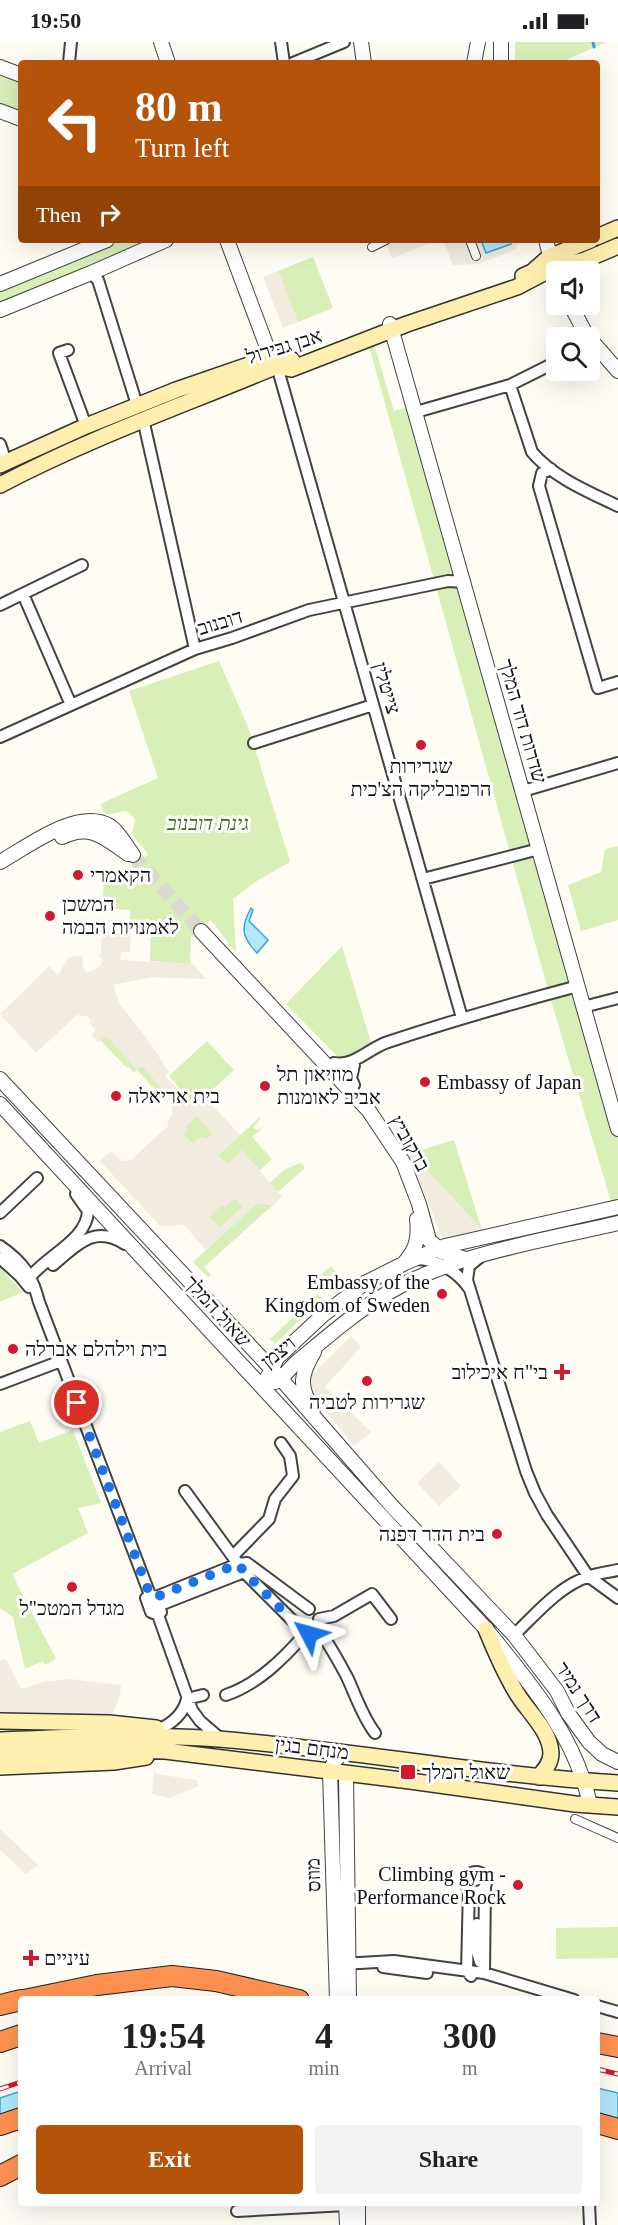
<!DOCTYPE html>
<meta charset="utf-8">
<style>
:root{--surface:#fff;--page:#f2f2f2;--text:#202124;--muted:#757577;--accent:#b45309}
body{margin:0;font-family:"Times New Roman","Noto Sans Hebrew",serif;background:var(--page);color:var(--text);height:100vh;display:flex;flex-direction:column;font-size:22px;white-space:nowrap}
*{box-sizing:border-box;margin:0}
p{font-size:20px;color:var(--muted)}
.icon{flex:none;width:33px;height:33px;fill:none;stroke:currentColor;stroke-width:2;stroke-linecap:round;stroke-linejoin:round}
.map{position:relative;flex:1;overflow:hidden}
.drawer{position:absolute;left:18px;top:1954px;width:582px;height:210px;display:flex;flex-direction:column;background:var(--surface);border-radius:6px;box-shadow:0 6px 24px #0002}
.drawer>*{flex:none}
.top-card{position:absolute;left:18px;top:18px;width:582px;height:183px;border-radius:6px;box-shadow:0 6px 24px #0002;background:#b45309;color:#fff;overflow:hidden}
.fabs{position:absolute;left:546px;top:219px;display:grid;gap:12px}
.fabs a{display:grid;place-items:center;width:54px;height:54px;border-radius:6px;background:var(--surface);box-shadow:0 6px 24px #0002;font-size:30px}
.pin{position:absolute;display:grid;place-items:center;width:51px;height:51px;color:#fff;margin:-26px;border:3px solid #fff;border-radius:50%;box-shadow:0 2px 6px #0007}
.me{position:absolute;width:66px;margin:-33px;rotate:309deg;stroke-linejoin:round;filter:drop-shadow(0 0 4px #0008)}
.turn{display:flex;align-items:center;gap:21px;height:126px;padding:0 18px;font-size:27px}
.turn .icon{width:78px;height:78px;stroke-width:2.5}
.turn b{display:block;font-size:42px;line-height:51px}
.then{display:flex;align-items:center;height:57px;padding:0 18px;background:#0003;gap:12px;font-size:22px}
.eta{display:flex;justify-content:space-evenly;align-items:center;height:102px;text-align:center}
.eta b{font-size:36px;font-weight:800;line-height:42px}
.action{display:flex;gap:12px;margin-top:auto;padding:12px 18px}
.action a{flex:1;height:69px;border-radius:6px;background:var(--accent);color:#fff;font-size:24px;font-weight:800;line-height:69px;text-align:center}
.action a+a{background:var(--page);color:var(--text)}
.status{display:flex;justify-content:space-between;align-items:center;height:42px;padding:0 30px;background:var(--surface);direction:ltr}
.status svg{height:16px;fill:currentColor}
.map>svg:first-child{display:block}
</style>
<div class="status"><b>19:50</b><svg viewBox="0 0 49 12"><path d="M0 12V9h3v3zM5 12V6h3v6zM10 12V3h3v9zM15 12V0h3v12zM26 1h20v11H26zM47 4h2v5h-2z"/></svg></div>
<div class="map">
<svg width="618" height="2183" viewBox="0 0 618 2183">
<rect width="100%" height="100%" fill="#fffcf3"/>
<path fill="#d9efb8" d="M515 0H607L559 21H515Z
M0 32 21 39V73L0 66Z
M114 198H161L0 265V246Z
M313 215 333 266 298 280 278 229Z
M374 302 394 369 407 365 618 1087V1165L613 1166 552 962 369 304Z
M219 619 249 687 290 820 258 838 233 857 236 911 211 878 191 895 190 922 150 919 151 890 140 889V878H130V868L102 866 105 826 114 835 126 836 130 825 134 821 138 822 148 812 132 792 135 777C123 762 119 775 104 771L100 762 158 736 129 649Z
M618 804V878L581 889 568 843 601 830 605 807Z
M342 904 371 1001 349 1014 339 1016 286 962Z
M105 993 137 1027 142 1024 167 1051 162 1055 137 1028 134 1031 129 1025 127 1026 100 998Z
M207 999 234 1028 198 1061 195 1057 192 1060 169 1034Z
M197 1074 213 1092 205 1098 202 1095 193 1102 183 1092 188 1087 186 1084Z
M260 1075 261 1076 253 1086 258 1088 267 1082 252 1095 272 1117 259 1129 243 1111 227 1122 218 1113Z
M454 1098 482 1188 411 1111Z
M301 1121 305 1126 278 1150 270 1141 285 1127Z
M235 1156 243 1165 220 1186 209 1175 222 1162Z
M257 1161 273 1163 204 1225 211 1233 208 1235 193 1220Z
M331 1224 338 1232 321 1247 313 1239Z
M0 1226 23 1250 0 1260Z
M318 1252 322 1257 275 1302 270 1297Z
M30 1379 39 1401 73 1388 101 1461 78 1466 88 1491 12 1532 56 1617 45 1623 43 1619 25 1627 13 1575 0 1566V1390Z
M618 1885V1916L556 1917V1886Z"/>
<path fill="#f2ebe0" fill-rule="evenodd" d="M385 198H439L392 216Z
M443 198H481L486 211 511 201 509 198H530L516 203 517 207 479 222 453 223Z
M278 229 298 280 283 286 263 235Z
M102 886 131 887 130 910H121L120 918 193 922 206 937 152 935 113 943 120 963 146 995 169 1030 165 1034 191 1061 194 1059 198 1063 206 1056 240 1093 218 1113 227 1122 242 1108 282 1155 273 1163 257 1161 206 1208 184 1183 160 1184 100 1119 111 1109 121 1119 131 1118 169 1083 167 1080 172 1072V1066L167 1051 142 1024 137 1028 106 994 98 1000 91 993 96 988 89 980 91 978 87 973 80 975 78 972 36 1011 0 972 49 924 58 933 68 916 75 914H82L83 925 86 930 92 929 100 924 103 918 99 913 101 911ZM197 1074 213 1092 206 1098 202 1094 193 1102 183 1092 188 1087 186 1084ZM235 1156 243 1165 219 1186 209 1175 222 1163 225 1165Z
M411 1111 482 1188 449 1198H443L409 1112Z
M351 1294 361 1305 325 1345 371 1390 354 1404 312 1352 310 1341 312 1333Z
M439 1420 461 1444 439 1464 417 1441Z
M6 1617 21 1647 44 1640 70 1637 121 1643 120 1654 109 1681 0 1679V1618Z
M154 1730 156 1732 197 1738 199 1744 169 1756 152 1752Z
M0 1787 38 1823 26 1832 0 1808Z"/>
<path fill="#b2e7fc" stroke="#31a6dc" stroke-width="1.5" d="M481 198H509L511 202 486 211Z
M251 866 253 868 249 879 268 898 257 911C242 895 240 886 251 866Z
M597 2046 618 2051V2079L597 2073Z
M21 2049V2071L0 2078V2056Z"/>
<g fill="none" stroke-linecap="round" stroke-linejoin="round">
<path stroke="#31a6dc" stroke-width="3" d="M593 0 594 5"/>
<path stroke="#dbd9d1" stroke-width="14" stroke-dasharray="14 7" stroke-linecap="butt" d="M133 813 201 889"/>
<defs>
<path id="pedestrian" d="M470 198 476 214
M372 205 386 198
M575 1777 618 1796"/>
<path id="minor" d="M281 0 284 21
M69 21 71 0
M293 21 344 0
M91 231 98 238 137 363
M68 308 59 311 86 384
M277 324 462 976
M510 343 532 410C554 436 589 450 618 464
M416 370 510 343 556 320
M143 377 195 607
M0 402 6 420
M551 427 542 431 539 444 598 646 618 640
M23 552 71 663
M0 563 82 523
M0 695 195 607 232 596 309 568 448 539 464 540
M254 701 373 663
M523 749 618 721
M423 837 539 807
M583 965 618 956
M334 1021C354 1025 369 1006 388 1000 451 979 514 961 578 944
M354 1043 351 1036 354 1023
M0 1171 37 1136
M0 1204C23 1220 32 1233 39 1260L150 1553
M480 1215 469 1224 467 1238 526 1429 535 1451 547 1473 588 1534 618 1556
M0 1216 20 1234 29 1245
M416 1217C437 1217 457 1229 469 1246
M53 1223C77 1203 94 1182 125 1202
M27 1239C43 1215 87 1199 88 1169L76 1152
M0 1342 61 1319
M185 1449 244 1530 295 1581
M233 1514 269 1477 275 1457 293 1434 290 1414 281 1401
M150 1553 156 1555 161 1570 158 1573 151 1570 146 1556Z
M156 1555 238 1522 247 1521 309 1567
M160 1563 244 1530 246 1525
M158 1573 192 1668 200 1679 221 1697
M319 1577 334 1574 372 1552 391 1577
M317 1586C329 1601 338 1618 347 1635 356 1654 362 1674 375 1691
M514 1593C536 1572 560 1543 590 1534 599 1531 609 1530 618 1528
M226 1653C258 1642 283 1617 305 1592
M187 1657 203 1653
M159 1687C172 1682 184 1671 187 1657
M466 1840a10 10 0 1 1 20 0a10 10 0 1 1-20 0Z
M469 1846 467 1929 471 1934
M477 1882 476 1906 480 1920
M342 1922 394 1919 484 1931 574 1958
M383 1925 427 1931
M484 1931 485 1844
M597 1964 618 1970
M589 2162 590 2183
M237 2169 346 2163"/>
<path id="tertiary" d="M161 0 168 21
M361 0 364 21
M474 21 478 0
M501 21V0
M0 25 21 33
M0 69 21 77
M227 198 267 305 276 322
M546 198 556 237
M0 242 107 198
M570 262 588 296
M0 268 91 231 166 198
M390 282 618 1087
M590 297 618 329
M62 795C91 781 105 796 128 812
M0 820C27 805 78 765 110 784 120 791 126 804 133 813
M201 889 369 1069 403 1120 419 1162 429 1198 442 1210 466 1217
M328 1027 337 1030 351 1028
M0 1037 281 1337 391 1463 514 1593 557 1649 568 1671 589 1700 602 1712 618 1720
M0 1062 486 1587C529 1640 576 1694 590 1763
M405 1220C417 1206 419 1195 417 1177
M267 1336 277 1316 323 1273 365 1241 405 1221 445 1204 618 1165
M275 1340C284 1336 290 1325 298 1319 326 1296 354 1271 386 1252 452 1212 542 1199 618 1181
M313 1367C298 1344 301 1332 314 1310
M346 1732 349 1958
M337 1958 330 1729 334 1720 341 1712
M346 2162 347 2183
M358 2162V2183"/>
<path id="secondary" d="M597 195 618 186
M523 234 532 230 549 215 591 198
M0 423 86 384 176 348 272 315 292 318
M0 443C89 396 184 363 277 324L291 327 407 282 517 245 553 226 585 218 618 204
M486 1587C495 1609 504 1630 516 1650 527 1669 550 1688 551 1711 551 1721 545 1728 538 1735
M0 1679 109 1681 156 1686
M0 1698C73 1695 146 1692 219 1697 352 1708 484 1733 618 1741
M0 1712 123 1708 165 1709 410 1739 575 1762 618 1765
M0 1725 114 1720 146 1715"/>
<path id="motorway" d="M24 1958 97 1943 172 1934 216 1939 299 1958
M0 1963 21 1958
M0 2000 21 1993
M597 2001 618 2005
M597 2081 618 2087
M0 2083 21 2076
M0 2134 21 2123"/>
</defs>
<use href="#pedestrian" stroke="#434343" stroke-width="10"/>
<use href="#minor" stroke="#434343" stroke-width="14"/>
<use href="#tertiary" stroke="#434343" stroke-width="16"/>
<use href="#secondary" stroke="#323232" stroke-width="18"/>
<use href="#motorway" stroke="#212121" stroke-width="22"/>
<use href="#pedestrian" stroke="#fff" stroke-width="8"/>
<use href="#minor" stroke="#fff" stroke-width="10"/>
<use href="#tertiary" stroke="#fff" stroke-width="14"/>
<use href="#secondary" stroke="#ffefae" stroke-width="15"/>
<use href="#motorway" stroke="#ff9251" stroke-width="20"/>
<defs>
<path id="rail" d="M597 2027 618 2032
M0 2047 21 2040"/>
</defs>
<use href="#rail" stroke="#d11831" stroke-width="5"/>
<use href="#rail" stroke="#fff" stroke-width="3" stroke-dasharray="9" stroke-linecap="butt"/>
</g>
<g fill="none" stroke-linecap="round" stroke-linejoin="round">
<path stroke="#1a73e8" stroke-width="10" stroke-dasharray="0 18" d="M77 1361 150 1553 156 1555 238 1522C256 1545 282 1564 298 1588L309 1592"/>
</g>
<g fill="#d11831" stroke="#fff" stroke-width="2">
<circle cx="421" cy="703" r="6"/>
<circle cx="78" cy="833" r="6"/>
<circle cx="50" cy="874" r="6"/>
<circle cx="425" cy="1040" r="6"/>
<circle cx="265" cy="1044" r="6"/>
<circle cx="116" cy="1054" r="6"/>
<circle cx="442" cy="1252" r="6"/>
<circle cx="13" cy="1307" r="6"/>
<path d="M559 1321h6v6h6v6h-6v6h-6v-6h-6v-6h6z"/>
<circle cx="367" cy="1339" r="6"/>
<circle cx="497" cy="1492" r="6"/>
<circle cx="72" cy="1545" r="6"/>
<rect x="400" y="1722" width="16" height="16" rx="3"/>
<circle cx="518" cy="1843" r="6"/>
<path d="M28 1907h6v6h6v6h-6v6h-6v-6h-6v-6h6z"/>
</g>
<g text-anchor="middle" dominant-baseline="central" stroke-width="6" stroke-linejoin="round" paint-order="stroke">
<g font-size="20" fill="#101010" stroke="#fff">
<text transform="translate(284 304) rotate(-17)">אבן גבירול</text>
<text transform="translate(220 580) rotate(-17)">דובנוב</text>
<text transform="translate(387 646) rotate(74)">צייטלין</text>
<text transform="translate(523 679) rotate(74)">שדרות דוד המלך</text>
<text transform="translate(410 1101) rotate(61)">ברקוביץ</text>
<text transform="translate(218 1269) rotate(48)">שאול המלך</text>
<text transform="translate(278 1310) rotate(-39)">ויצמן</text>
<text transform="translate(579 1650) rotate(57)">דרך נמיר</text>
<text transform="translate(312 1706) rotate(7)">מנחם בגין</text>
<text transform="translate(313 1833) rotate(-92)">מוזס</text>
</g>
<g font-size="20" fill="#101010" stroke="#fff" text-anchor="start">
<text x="421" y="724" text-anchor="middle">שגרירות<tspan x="421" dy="23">הרפובליקה הצ'כית</tspan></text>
<text x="90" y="833">הקאמרי</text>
<text x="62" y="862">המשכן<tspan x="62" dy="23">לאמנויות הבמה</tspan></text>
<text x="277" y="1032">מוזיאון תל<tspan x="277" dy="23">אביב לאומנות</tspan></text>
<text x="437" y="1040">Embassy of Japan</text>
<text x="128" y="1054">בית אריאלה</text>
<text x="430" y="1240" text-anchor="end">Embassy of the<tspan x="430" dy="23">Kingdom of Sweden</tspan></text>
<text x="25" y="1307">בית וילהלם אברלה</text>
<text x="548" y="1330" text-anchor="end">בי"ח איכילוב</text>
<text x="367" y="1360" text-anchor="middle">שגרירות לטביה</text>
<text x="485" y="1492" text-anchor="end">בית הדר דפנה</text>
<text x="72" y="1566" text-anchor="middle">מגדל המטכ"ל</text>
<text x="422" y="1730">שאול המלך</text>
<text x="506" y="1832" text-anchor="end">Climbing gym -<tspan x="506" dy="23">Performance Rock</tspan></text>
<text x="44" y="1916">עיניים</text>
</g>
<g font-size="20" font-style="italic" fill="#327018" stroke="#fff">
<text x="208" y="781">גינת דובנוב</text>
</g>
</g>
</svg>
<div class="fabs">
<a><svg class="icon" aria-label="sound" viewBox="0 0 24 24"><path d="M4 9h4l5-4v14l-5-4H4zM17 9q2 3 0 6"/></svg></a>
<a><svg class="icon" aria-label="search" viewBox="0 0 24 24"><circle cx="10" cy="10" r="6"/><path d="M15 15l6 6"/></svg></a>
</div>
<div class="pin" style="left:77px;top:1361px;background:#d93025"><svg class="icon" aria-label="arrive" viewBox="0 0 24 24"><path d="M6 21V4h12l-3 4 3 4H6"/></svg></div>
<svg class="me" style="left:309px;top:1592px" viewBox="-20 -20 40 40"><path d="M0-17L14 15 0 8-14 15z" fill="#1a73e8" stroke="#fff" stroke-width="4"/></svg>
<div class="top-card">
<div class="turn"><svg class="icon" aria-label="left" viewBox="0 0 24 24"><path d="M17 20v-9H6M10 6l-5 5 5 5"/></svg><div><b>80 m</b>Turn left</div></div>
<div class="then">Then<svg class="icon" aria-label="right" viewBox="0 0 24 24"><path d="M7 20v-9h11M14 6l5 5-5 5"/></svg></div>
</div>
<section class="drawer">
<div class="eta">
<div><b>19:54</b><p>Arrival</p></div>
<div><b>4</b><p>min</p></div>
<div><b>300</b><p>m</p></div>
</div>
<div class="action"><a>Exit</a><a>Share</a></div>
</section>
</div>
